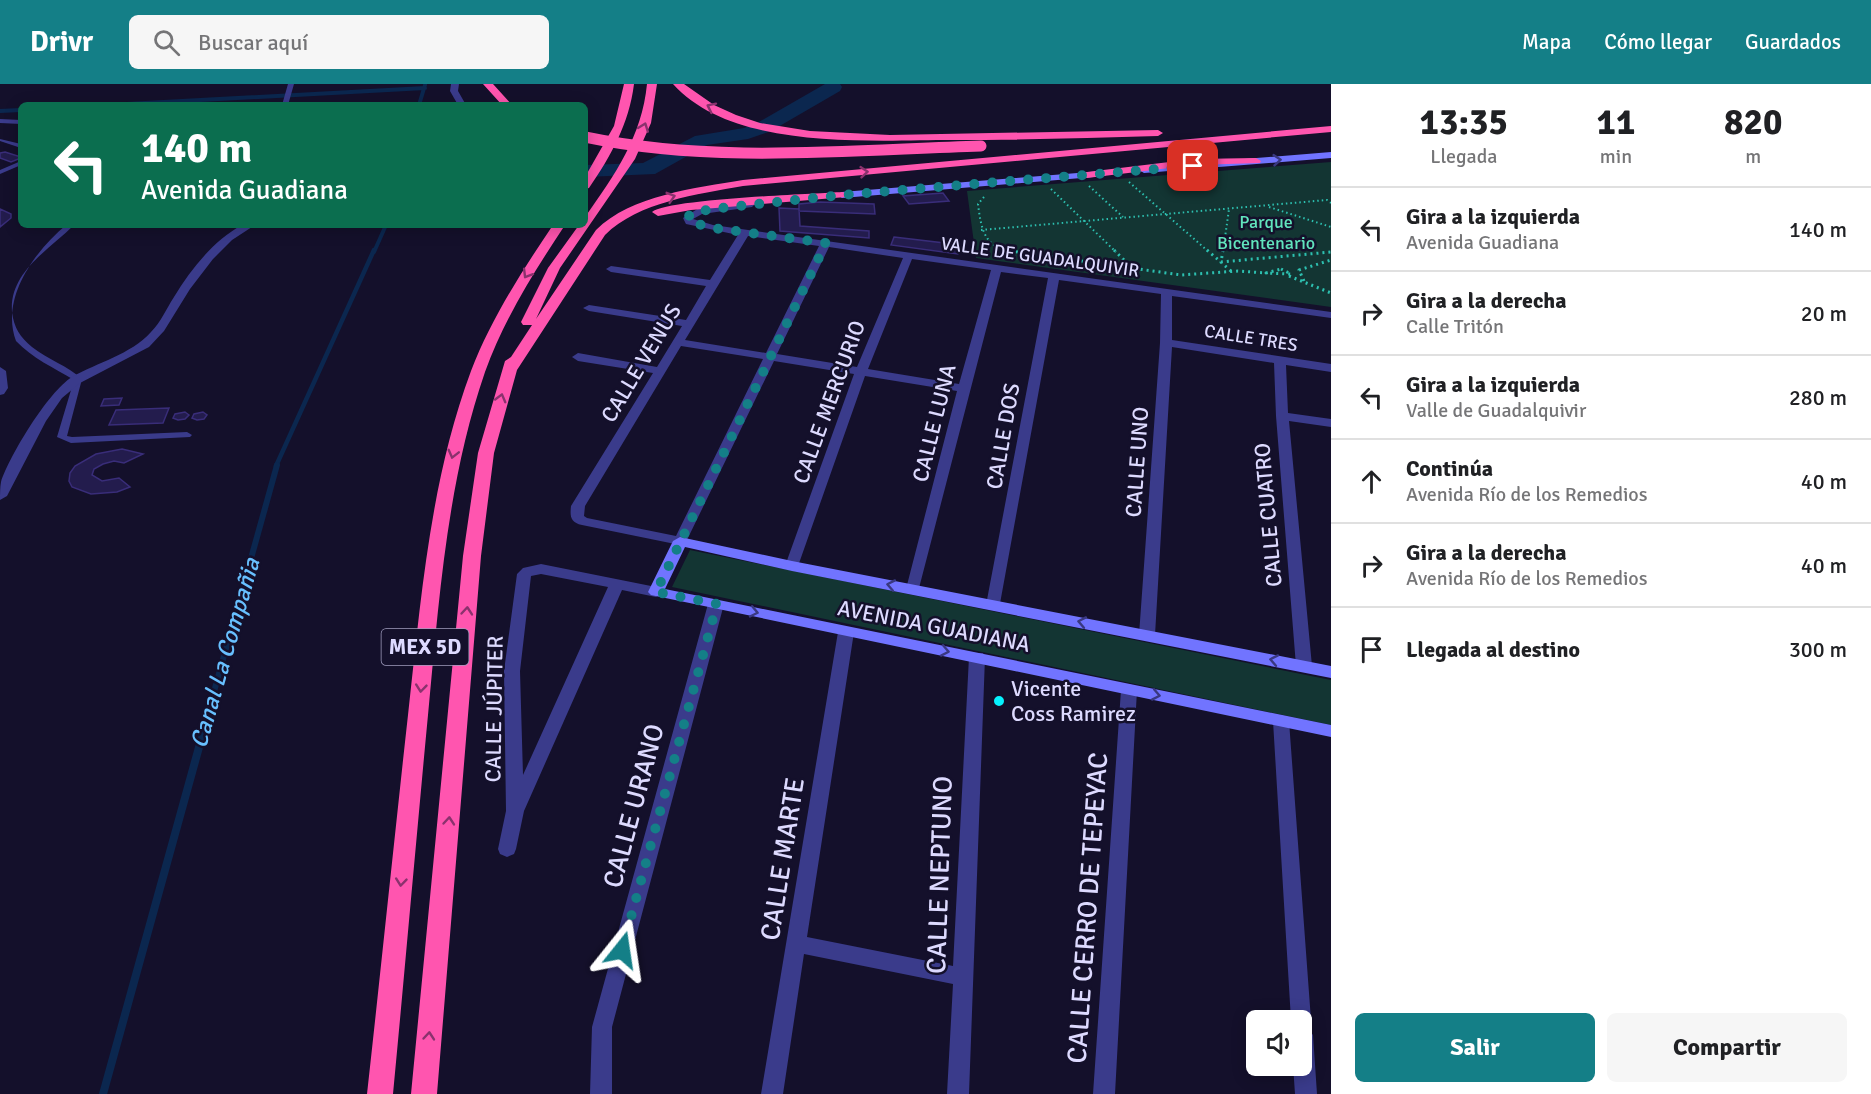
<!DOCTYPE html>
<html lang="es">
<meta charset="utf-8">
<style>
:root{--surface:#fff;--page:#f6f6f6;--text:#202124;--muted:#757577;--line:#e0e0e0;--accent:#147f87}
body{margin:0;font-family:Signika,sans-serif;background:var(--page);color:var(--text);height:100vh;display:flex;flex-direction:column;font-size:22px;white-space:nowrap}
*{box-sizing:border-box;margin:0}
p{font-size:20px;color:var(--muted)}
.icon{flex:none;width:33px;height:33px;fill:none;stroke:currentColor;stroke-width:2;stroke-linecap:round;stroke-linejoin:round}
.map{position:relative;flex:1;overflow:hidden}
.details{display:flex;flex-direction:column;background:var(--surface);width:540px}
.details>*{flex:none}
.guide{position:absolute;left:18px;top:18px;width:570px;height:126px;border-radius:9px;box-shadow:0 3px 15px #0003;background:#0b6e4f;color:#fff;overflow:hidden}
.fabs{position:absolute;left:1246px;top:926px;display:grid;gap:12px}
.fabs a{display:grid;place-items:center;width:66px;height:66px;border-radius:9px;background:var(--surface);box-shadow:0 3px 15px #0003;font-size:30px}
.pin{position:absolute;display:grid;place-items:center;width:51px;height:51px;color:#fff;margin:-26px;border-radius:12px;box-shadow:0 3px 9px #0006}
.me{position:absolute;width:66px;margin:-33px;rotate:15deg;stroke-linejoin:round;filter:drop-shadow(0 0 4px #0008)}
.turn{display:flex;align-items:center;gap:21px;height:126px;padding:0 24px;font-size:27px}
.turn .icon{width:78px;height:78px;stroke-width:2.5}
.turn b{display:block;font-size:42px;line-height:51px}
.eta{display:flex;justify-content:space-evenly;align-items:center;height:102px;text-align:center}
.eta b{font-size:36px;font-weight:700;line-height:42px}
.action{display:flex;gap:12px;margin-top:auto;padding:12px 24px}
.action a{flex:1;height:69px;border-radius:9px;background:var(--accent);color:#fff;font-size:24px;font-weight:700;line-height:69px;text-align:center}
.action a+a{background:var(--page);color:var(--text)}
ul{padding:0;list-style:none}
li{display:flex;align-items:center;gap:18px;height:84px;padding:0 24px;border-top:2px solid var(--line)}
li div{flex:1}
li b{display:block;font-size:22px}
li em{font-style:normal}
header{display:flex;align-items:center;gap:36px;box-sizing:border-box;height:84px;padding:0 30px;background:var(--accent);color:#fff}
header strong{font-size:28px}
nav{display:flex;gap:33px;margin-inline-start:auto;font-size:21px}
.search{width:420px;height:54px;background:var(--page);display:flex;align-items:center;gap:15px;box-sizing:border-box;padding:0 21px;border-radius:9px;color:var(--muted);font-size:22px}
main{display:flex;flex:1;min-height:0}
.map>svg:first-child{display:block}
</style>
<header>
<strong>Drivr</strong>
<div class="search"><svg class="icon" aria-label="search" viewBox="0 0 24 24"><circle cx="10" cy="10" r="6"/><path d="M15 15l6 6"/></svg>Buscar aquí</div>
<nav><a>Mapa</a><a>Cómo llegar</a><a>Guardados</a></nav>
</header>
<main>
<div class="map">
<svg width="1331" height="1010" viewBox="0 0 1331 1010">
<rect width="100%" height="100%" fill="#14102b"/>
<path fill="#133533" d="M1331 78V223L976 174 967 107Z
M690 466 1331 596V641L672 503Z"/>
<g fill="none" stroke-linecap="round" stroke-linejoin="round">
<path stroke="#0b274f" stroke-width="4" d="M108 21 425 4
M419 21 425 1
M0 27 21 26
M374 168 386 141"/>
<path stroke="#0b274f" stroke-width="4.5" d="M276 382 374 166"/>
<path stroke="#0b274f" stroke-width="6" d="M200 658 277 381"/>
<path stroke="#0b274f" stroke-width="8" d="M103 1010 201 656"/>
<path fill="#0b274f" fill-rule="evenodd" d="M825 0H840L842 3 840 7 771 47 748 55 707 61 655 90 585 93V81L643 79 695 52 744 44 757 39Z"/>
</g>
<path fill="#231c4d" stroke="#392d79" stroke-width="1.5" d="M5 68 21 73V74L11 78 0 74V69Z
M943 109 949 117 909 120 903 112Z
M820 118 874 120 875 130 799 127V120Z
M779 124 799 125 800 142 869 147V154L780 147Z
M0 125 11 130V134L0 143Z
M894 153 961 161 958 170 891 161Z
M122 314 119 321 101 322 104 315Z
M169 324 163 339 109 341 116 326Z
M185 328 189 331 185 335 178 336 173 334 175 330Z
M203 328 207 331 204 335 197 336 192 334 194 330Z
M122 365 143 370 124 379 114 377 103 380 94 385 92 391 102 397 119 394 130 403 117 408 91 410 72 403 69 397 70 389 75 382 96 370Z"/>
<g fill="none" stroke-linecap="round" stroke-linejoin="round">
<path stroke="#2dc0b0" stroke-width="2" stroke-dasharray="1.5 3" stroke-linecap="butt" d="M1129 98 1209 168
M1089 102 1123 133
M1051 105 1116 168
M984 113 978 120C981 144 984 164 1012 168
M1269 123 1331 143
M981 146 1327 116 1331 119
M1223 168 1229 125"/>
<path stroke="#2dc0b0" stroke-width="3" stroke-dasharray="2 4" stroke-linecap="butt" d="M1004 166 1181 191 1238 187 1266 189
M1114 166 1131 183
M1207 166 1231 187
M1223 166 1221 178 1331 168
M1281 185 1291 190 1266 189Z
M1289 192 1331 209
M1304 197 1299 186 1331 176"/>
<path fill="#3a3b8b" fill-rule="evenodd" d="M288 0H294L288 21H282Z
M0 35 21 36V40L0 39Z
M0 55 21 60V64L0 57Z
M21 77V81L0 90V86Z
M66 141H74C49 166 9 188 12 228 14 244 20 253 32 263 47 275 68 282 82 295L67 352 72 353 187 348 192 351 190 353 71 359 57 353 74 296C54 284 32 274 16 257 0 214 35 167 66 141Z"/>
<path fill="#3a3b8b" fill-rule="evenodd" d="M451 0H459L458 7 466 21H458L450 7Z
M749 118 754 121 752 123 702 130 693 135 713 141 1331 228V234L1172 212V256L1331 280V288L1286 281 1288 329 1331 335V343L1289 337 1312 582 1310 586H1298L1296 582 1276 332 1274 279 1172 263 1155 551 1153 555H1141L1139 551 1160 259 1161 210 1059 196 999 525 994 526 986 521 1048 194 1001 188 918 508 913 510 906 505 957 307 865 292 797 485H787L785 482 854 290 774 277 685 460 680 461 582 441C570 438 570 432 571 422L653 289 578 277 572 273 578 269 657 283 682 242 589 227 583 224 589 221 686 236 706 202 611 188 606 185 611 182 710 196 738 151 686 140 683 134 699 124ZM748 152 819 162 766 269 685 256ZM829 163 903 174 857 283 777 270ZM912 175 991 186 959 300 868 285ZM681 262 763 275 676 452 587 434 584 432 585 422Z
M242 141H255L232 156 213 175 190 205 164 247 149 263 80 299 62 314 46 337 7 412 0 416C0 410 0 403 1 398 10 371 48 308 72 293 98 278 130 271 151 248 161 238 166 225 174 213 191 185 213 157 242 141Z
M0 283 6 287 8 304 4 310 0 311Z
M541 480 656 503 664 508 656 513 622 506 524 727 516 765 514 770 507 773 500 770 498 765 506 727 504 587 517 490 523 484ZM541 490 608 503 523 691 520 587 531 492Z
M716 515 724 520 612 943V1010H590L592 943 708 520Z
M846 543 852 544 854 548 807 853 953 882 969 573 971 569H983L985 573 969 1010H947L953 900 804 870 783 1010H761L838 548 840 544Z
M1129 600 1135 602 1137 606 1115 1010H1093L1121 606 1123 602Z
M1281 631 1287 633 1289 637 1311 936 1307 943 1313 951 1317 1010H1295L1293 981H1302V936H1291L1273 637 1275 633Z"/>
<path fill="#7174ff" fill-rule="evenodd" d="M1331 68V74L1144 89 1139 86 1144 83Z
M1102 87 1107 90 1105 92 842 114 837 111 842 108Z
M680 453 792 477 1331 582V594L792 487 685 463 665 505 1331 641V653L651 511 648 508 673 457Z"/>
<path fill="#ff55af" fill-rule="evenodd" d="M483 0H493L512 21H502Z
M624 0H634C629 40 611 72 589 104L585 105V93L614 42Z
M647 0H657L651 39 635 75 560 184 536 235 596 146C631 111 696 104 743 96L1331 42V48L743 102C698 110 638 118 605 151L517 286 494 369 481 472 437 1010H411L463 472 478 369 505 277 511 273 532 241H523L521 238 548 184 579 141H585V133C615 91 642 52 647 0Z
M673 0H684L714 21 736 31 760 39 810 47 890 51 1158 46 1163 49 1158 52C1089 54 1021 56 952 56 871 56 733 67 673 0Z
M1256 74 1261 77 1260 79 1194 81 1087 94 1081 91 1087 88 1194 75Z
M842 108 846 109V113L691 126 658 132 652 128C667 115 813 110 842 108Z
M553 141H565C534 188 504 235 485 288 447 398 439 516 428 631 416 757 405 884 393 1010H367C381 884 394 757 408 631 421 515 430 397 471 287 491 235 522 187 553 141Z"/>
<path stroke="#ff55af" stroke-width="11" d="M585 53C714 80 850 66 981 62"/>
</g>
<defs><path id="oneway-chevron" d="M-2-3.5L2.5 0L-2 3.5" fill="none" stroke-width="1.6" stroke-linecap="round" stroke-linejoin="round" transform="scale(1.5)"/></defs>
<g stroke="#8a326d">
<use href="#oneway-chevron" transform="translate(711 23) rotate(-154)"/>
<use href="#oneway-chevron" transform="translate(644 43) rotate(-69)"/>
<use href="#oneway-chevron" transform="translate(864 88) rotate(-5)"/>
<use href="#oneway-chevron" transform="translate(671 113) rotate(-17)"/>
<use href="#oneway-chevron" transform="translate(527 190) rotate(121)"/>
<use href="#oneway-chevron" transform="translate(501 314) rotate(-75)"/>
<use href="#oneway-chevron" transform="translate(453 370) rotate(104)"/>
<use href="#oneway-chevron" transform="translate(467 527) rotate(-85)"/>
<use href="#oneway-chevron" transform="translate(421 604) rotate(96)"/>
<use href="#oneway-chevron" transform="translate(449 737) rotate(-85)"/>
<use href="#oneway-chevron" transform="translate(401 798) rotate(96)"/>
<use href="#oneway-chevron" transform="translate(429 952) rotate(-85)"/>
</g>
<g stroke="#393880">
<use href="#oneway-chevron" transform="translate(1277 76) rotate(-5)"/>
<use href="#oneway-chevron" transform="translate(891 501) rotate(-169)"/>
<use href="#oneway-chevron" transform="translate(754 528) rotate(12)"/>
<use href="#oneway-chevron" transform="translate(1082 538) rotate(-169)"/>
<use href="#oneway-chevron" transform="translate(945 567) rotate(11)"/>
<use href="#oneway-chevron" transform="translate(1274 576) rotate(-169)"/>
<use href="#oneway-chevron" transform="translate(1156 611) rotate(11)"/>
</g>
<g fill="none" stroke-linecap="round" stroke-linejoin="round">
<path stroke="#147f87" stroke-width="10" stroke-dasharray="0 18" d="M622 866 717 520 656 508 826 159 713 144 690 138 688 134 690 130 711 125 842 111 1193 82"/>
</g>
<circle fill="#06f2ff" stroke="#14102b" stroke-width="2" cx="999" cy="617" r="6"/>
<g text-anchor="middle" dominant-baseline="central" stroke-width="5" stroke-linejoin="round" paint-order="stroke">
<g font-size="18" fill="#61e4bd" stroke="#14102b">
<text x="1266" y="138">Parque<tspan x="1266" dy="21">Bicentenario</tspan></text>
</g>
<g font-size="18" fill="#dddaff" stroke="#14102b">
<text transform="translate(1040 173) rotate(8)">VALLE DE GUADALQUIVIR</text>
<text transform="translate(1251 254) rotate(9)">CALLE TRES</text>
</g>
<rect fill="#14102b" stroke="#a19dbf" stroke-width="1.5" x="381.5" y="545" width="87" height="36" rx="4.5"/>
<g font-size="21" font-weight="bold" fill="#dddaff">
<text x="425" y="563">MEX 5D</text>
</g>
<g font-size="22" fill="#dddaff" stroke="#14102b">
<text transform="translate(641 279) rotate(-59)">CALLE VENUS</text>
<text transform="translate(829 318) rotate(-70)">CALLE MERCURIO</text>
<text transform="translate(934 339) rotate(-76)">CALLE LUNA</text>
<text transform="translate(1003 352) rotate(-80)">CALLE DOS</text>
<text transform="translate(1137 378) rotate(-86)">CALLE UNO</text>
<text transform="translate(1268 431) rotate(-95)">CALLE CUATRO</text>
<text transform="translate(934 542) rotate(11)">AVENIDA GUADIANA</text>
<text transform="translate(494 625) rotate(-89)">CALLE JÚPITER</text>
</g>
<g font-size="22" fill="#dddaff" stroke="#14102b" text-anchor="start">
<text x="1011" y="604">Vicente<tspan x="1011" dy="25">Coss Ramirez</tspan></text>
</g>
<g font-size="24" font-style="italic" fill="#68c0ff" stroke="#14102b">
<text transform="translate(225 569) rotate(-74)">Canal La Compañia</text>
</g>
<g font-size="27" fill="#dddaff" stroke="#14102b">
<text transform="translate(634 722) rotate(-75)">CALLE URANO</text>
<text transform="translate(783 775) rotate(-81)">CALLE MARTE</text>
<text transform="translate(940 791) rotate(-88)">CALLE NEPTUNO</text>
<text transform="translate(1088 824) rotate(-86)">CALLE CERRO DE TEPEYAC</text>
</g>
</g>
</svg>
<div class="fabs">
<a><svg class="icon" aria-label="sound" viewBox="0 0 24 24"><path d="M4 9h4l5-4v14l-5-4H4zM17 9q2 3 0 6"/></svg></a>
</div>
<div class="pin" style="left:1193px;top:82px;background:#d93025"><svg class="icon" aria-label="arrive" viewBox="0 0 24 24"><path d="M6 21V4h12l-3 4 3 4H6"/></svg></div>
<svg class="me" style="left:622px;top:866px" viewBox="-20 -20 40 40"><path d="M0-17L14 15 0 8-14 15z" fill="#147f87" stroke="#fff" stroke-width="4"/></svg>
<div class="guide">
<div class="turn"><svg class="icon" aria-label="left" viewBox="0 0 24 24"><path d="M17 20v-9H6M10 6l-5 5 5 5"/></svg><div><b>140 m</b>Avenida Guadiana</div></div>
</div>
</div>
<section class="details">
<div class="eta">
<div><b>13:35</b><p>Llegada</p></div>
<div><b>11</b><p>min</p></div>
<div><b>820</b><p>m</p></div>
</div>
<ul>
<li><svg class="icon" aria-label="left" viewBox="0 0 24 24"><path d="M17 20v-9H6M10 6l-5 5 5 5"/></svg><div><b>Gira a la izquierda</b><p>Avenida Guadiana</p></div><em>140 m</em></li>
<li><svg class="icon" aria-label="right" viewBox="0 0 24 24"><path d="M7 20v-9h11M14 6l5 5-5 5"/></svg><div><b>Gira a la derecha</b><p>Calle Tritón</p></div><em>20 m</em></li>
<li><svg class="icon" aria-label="left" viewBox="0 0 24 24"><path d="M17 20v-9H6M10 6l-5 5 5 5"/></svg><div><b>Gira a la izquierda</b><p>Valle de Guadalquivir</p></div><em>280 m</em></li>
<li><svg class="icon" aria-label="ahead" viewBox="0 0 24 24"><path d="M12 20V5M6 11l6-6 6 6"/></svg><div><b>Continúa</b><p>Avenida Río de los Remedios</p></div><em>40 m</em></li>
<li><svg class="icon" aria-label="right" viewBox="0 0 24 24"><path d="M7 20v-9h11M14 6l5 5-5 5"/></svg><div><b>Gira a la derecha</b><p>Avenida Río de los Remedios</p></div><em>40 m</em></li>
<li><svg class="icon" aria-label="arrive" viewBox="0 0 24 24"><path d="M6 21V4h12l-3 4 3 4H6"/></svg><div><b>Llegada al destino</b></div><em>300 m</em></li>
</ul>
<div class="action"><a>Salir</a><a>Compartir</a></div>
</section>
</main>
